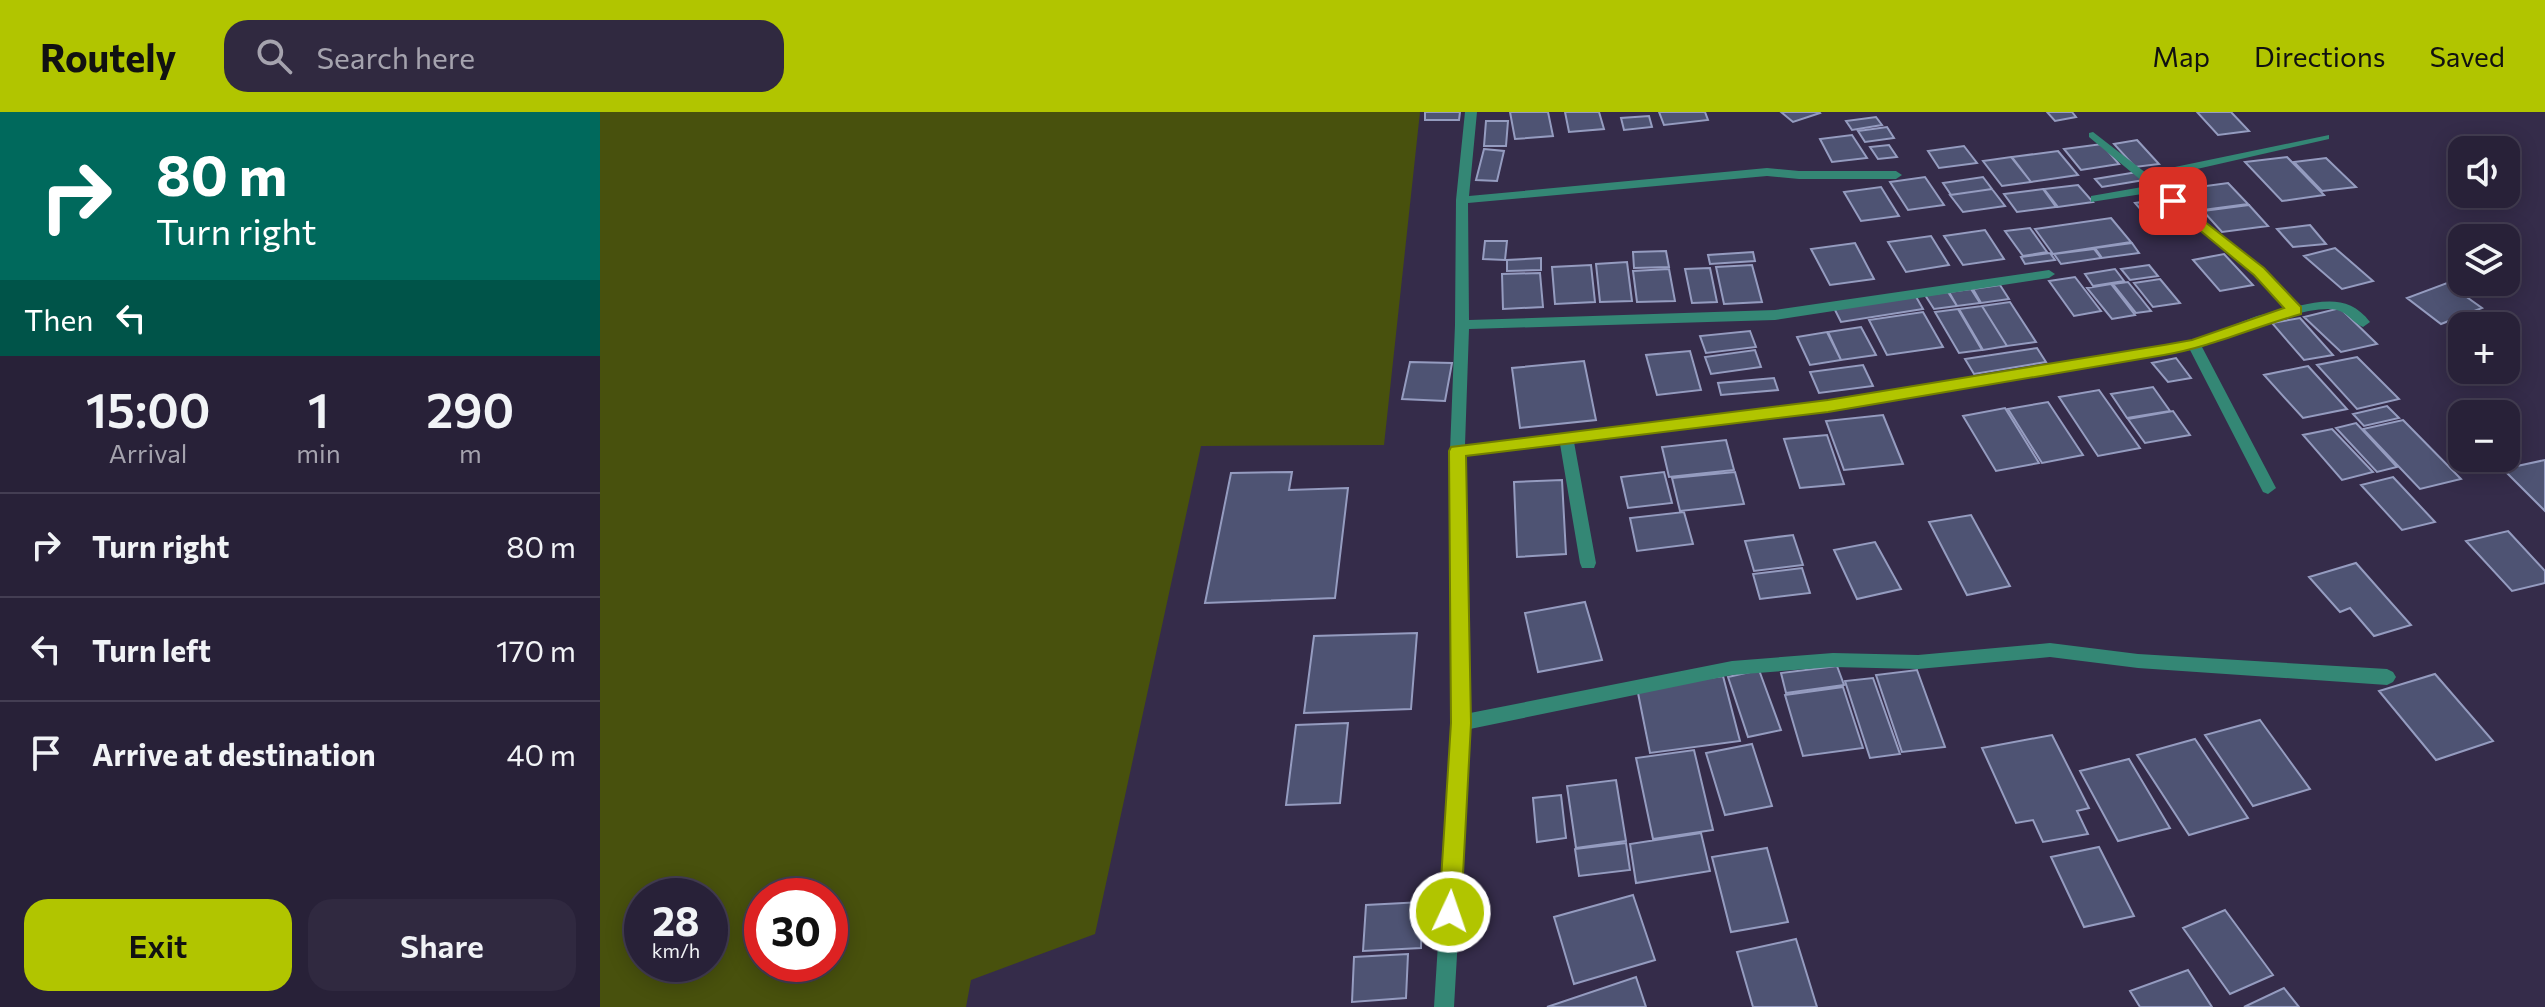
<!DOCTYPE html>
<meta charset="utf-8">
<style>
:root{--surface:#282138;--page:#302940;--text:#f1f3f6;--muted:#a5a3ae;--line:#443e53;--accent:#b1c500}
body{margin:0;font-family:Commissioner,sans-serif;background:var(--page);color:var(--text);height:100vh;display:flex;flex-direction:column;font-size:30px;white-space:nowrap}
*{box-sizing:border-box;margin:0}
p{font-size:26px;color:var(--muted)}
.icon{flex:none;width:44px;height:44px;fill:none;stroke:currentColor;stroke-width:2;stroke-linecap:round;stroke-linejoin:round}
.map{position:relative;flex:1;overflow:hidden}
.sheet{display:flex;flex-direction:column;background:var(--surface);width:600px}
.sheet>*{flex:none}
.hud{background:#00695c;color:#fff;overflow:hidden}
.buttons{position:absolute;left:1848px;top:24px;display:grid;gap:16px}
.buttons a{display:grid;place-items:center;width:72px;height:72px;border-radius:16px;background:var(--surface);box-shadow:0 4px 20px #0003,0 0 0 2px var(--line);font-size:40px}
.speed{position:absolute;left:24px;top:766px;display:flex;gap:16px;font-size:40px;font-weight:700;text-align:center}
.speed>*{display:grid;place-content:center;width:104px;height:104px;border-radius:50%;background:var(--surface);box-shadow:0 4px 20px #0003,0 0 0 2px var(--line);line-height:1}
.speed small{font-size:20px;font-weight:400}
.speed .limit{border:12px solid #d22;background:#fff;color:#111}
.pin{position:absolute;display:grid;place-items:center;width:68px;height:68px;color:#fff;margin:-34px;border-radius:16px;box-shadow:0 4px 12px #0006}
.me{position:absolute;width:88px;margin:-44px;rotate:3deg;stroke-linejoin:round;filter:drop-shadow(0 0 6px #0008)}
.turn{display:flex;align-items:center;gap:28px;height:168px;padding:0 24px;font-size:36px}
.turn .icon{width:104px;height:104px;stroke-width:2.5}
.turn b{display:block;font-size:56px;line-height:68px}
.then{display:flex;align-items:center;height:76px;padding:0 24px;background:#0003;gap:16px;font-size:30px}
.eta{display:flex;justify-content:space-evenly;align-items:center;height:136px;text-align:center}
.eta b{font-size:48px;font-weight:600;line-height:56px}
.button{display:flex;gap:16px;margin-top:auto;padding:16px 24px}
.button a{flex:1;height:92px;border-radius:24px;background:var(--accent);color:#111;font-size:32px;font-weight:600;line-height:92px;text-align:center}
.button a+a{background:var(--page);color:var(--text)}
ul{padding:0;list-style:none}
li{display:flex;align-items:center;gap:24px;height:104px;padding:0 24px;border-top:2px solid var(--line)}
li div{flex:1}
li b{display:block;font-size:30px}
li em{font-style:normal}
header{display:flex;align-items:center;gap:48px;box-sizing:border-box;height:112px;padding:0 40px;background:var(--accent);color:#111}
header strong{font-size:38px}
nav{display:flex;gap:44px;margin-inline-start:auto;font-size:28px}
.search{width:560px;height:72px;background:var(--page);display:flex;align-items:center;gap:20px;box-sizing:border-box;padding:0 28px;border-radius:24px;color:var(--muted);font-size:30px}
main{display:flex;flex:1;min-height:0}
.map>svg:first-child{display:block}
</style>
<header>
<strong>Routely</strong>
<div class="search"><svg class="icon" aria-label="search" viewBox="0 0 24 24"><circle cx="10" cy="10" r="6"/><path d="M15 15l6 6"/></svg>Search here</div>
<nav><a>Map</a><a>Directions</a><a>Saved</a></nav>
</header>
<main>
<section class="sheet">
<div class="hud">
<div class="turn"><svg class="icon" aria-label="right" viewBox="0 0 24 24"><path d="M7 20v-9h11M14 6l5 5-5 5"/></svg><div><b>80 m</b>Turn right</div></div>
<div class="then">Then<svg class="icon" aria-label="left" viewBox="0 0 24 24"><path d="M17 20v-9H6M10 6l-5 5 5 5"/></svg></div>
</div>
<div class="eta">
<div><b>15:00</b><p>Arrival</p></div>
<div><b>1</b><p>min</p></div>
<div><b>290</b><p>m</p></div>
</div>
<ul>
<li><svg class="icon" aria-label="right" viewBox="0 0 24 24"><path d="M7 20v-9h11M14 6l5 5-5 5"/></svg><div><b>Turn right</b></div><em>80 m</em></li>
<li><svg class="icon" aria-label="left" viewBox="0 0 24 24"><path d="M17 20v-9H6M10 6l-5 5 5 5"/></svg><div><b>Turn left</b></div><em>170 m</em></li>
<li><svg class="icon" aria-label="arrive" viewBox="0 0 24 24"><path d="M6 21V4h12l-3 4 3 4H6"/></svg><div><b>Arrive at destination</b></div><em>40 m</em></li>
</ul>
<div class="button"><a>Exit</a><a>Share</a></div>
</section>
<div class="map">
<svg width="1945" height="895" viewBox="0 0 1945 895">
<rect width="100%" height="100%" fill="#352c4a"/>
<path fill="#48510d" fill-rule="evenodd" d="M0 0H820L784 333 601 334 495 822 371 868 366 895H0ZM42 784H110V852H42ZM162 784H230V852H162Z"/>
<path fill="#4e5373" stroke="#959cc0" stroke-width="2" d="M825 0H860L859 8H825Z
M910 0H948L953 24 915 27Z
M965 0H999L1004 17 969 20Z
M1059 0H1105L1108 8 1064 13Z
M1181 0H1219L1220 1 1193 10Z
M1447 0H1472L1476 5 1455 9Z
M1597 0H1631L1649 19 1618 23Z
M1049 4 1052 15 1024 18 1021 6Z
M1276 5 1282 13 1252 18 1246 9Z
M886 9H908L906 34H884Z
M1287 15 1294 26 1265 30 1258 19Z
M1252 23 1267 46 1232 50 1220 27Z
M1537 28 1559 52 1535 55 1514 32Z
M1502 32 1519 52 1481 58 1464 37Z
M1289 33 1297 45 1278 47 1270 35Z
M1364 34 1377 51 1339 56 1328 39Z
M884 37 904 39 897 69 876 68Z
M1458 39 1478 63 1431 70 1412 45Z
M1411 45 1431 70 1402 74 1383 49Z
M1687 45 1724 83 1682 89 1645 50Z
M1726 46 1756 75 1722 79 1694 50Z
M1537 60 1544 68 1502 75 1495 67Z
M1325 65 1344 93 1308 98 1290 70Z
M1383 65 1392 77 1351 83 1343 71Z
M1628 71 1648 92 1603 98 1584 77Z
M1478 73 1493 90 1458 95 1444 77Z
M1281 75 1299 104 1261 109 1244 80Z
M1392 77 1405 94 1363 100 1350 83Z
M1443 77 1456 95 1417 100 1404 82Z
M1561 87 1575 103 1549 107 1535 91Z
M1649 93 1668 114 1622 120 1603 99Z
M1575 104 1583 113 1557 117 1549 108Z
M1511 106 1531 130 1453 142 1435 117Z
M1710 113 1726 132 1693 135 1677 117Z
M1430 116 1447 140 1423 144 1405 119Z
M1385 118 1404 147 1363 153 1344 124Z
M1331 124 1349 153 1306 160 1288 130Z
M885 129H907L905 148 883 147Z
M1255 131 1274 167 1230 173 1211 137Z
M1532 131 1539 141 1502 146 1495 136Z
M1735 136 1773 169 1742 177 1704 144Z
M1494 137 1501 146 1461 152 1454 142Z
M1066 139 1069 155 1034 156 1033 140Z
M1153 140 1155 149 1110 152 1108 143Z
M1450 141 1455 148 1425 152 1421 145Z
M1624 142 1653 173 1620 179 1593 148Z
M941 146V158L907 159V148Z
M1027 150 1032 189 1000 190 996 152Z
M991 153 995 190 955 192 952 155Z
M1152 153 1162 190 1124 192 1116 155Z
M1549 153 1558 164 1530 168 1521 157Z
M1110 156 1117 190 1092 191 1085 157Z
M1069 157 1075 189 1037 190 1033 159Z
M1515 157 1524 169 1493 174 1485 162Z
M940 161 943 195 903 197 902 162Z
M1475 165 1501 199 1474 204 1449 169Z
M1560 167 1580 191 1553 195 1534 171Z
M1528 170 1551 199 1536 201 1513 172Z
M1847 171 1882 196 1841 212 1807 186Z
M1511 172 1535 203 1512 207 1487 176Z
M1400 173 1409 187 1381 191 1373 177Z
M1371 177 1380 191 1357 194 1349 180Z
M1348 180 1357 194 1334 197 1325 183Z
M1315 183 1323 197 1241 210 1233 194Z
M1410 190 1436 230 1407 234 1382 194Z
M1382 194 1407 234 1383 238 1359 197Z
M1740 196 1777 232 1741 240 1704 205Z
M1358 197 1382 238 1359 241 1335 200Z
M1323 200 1343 235 1287 243 1269 208Z
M1700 206 1733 243 1704 248 1672 211Z
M1261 215 1276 243 1241 248 1228 220Z
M1150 219 1156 235 1106 241 1100 224Z
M1227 220 1241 248 1210 253 1197 225Z
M1437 236 1446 250 1374 262 1365 247Z
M1155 238 1161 255 1111 262 1105 245Z
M1090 239 1101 278 1057 283 1046 243Z
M1757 245 1799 287 1757 297 1717 253Z
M1576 246 1591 266 1568 270 1552 251Z
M984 249 996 308 920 316 912 256Z
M810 250 852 251 845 289 802 287Z
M1263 253 1273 274 1219 281 1210 260Z
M1708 254 1747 297 1703 306 1664 263Z
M1174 266 1178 278 1121 283 1118 271Z
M1553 275 1570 299 1527 306 1511 282Z
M1499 278 1540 336 1498 344 1459 285Z
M1448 290 1483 343 1442 351 1408 297Z
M1787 294 1799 306 1764 314 1753 302Z
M1405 296 1439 351 1396 359 1363 304Z
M1573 299 1590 323 1545 331 1528 307Z
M1283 303 1303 352 1244 358 1226 309Z
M1803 308 1861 367 1820 377 1763 317Z
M1756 311 1797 355 1777 360 1736 316Z
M1732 317 1773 360 1742 368 1703 323Z
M1227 323 1244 372 1200 376 1184 327Z
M1126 328 1134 358 1069 365 1062 335Z
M1945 348V399L1903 357Z
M692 360 689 378 748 376 735 486 605 491 631 361Z
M1064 360 1072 391 1028 396 1021 365Z
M1135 360 1144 392 1080 399 1072 366Z
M1793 365 1835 410 1802 418 1761 373Z
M962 368 966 442 917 445 914 370Z
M1084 400 1093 432 1037 439 1030 406Z
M1371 403 1410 474 1367 483 1329 410Z
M1908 419 1945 459V471L1912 479 1866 429Z
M1193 423 1203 453 1154 459 1145 429Z
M1275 430 1301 477 1257 487 1234 438Z
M1756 451 1786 485 1811 513 1774 524 1750 496 1740 500 1709 465Z
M1202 456 1210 481 1160 487 1153 462Z
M985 490 1002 548 938 560 925 501Z
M817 521 811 597 704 601 714 524Z
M1237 554 1244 573 1186 581 1181 561Z
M1159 558 1181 618 1148 625 1128 565Z
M1317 558 1345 635 1302 640 1276 563Z
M1835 562 1893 629 1836 648 1779 579Z
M1123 564 1140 629 1050 641 1037 576Z
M1273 566 1300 642 1270 646 1245 569Z
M1243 575 1263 636 1203 644 1185 583Z
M1660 608 1710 677 1653 694 1605 623Z
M748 611 740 691 686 693 696 613Z
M1452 623 1489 696 1477 699 1488 722 1443 730 1433 708 1416 711 1382 636Z
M1595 627 1648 706 1589 723 1537 643Z
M1152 632 1172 694 1125 703 1106 641Z
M1094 638 1113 718 1053 727 1036 646Z
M1529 647 1570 716 1518 729 1480 659Z
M1016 668 1026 729 976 736 967 674Z
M961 683 966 726 937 730 933 686Z
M1101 721 1110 759 1036 771 1030 732Z
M1026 731 1030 758 979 764 975 737Z
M1499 735 1534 804 1484 815 1451 745Z
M1167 736 1188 810 1131 820 1112 745Z
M1033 783 1055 848 974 872 954 805Z
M822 790 821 836 763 839 766 793Z
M1625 798 1673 863 1630 882 1583 816Z
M1196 827 1217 895H1153L1137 840Z
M808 842 806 886 752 890 754 845Z
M1588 858 1612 895H1540L1530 879Z
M1036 865 1046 895H947Z
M1684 876 1699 895H1644Z"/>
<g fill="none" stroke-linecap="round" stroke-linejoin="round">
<path fill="#348775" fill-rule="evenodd" d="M865 0H877L869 84 1167 56 1199 59H1296L1302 63 1296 67H1199L1167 64 868 91 869 208 1175 198 1449 158 1455 162 1449 166 1175 208 869 217 865 333 1228 289 1592 229 1657 204 1685 197 1654 163 1555 80 1491 90V84L1548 74 1489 25V21L1493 20 1546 61 1729 23V27L1553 67 1664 157 1698 194C1726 188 1750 184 1770 210L1763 215C1753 211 1747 200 1737 198 1709 191 1630 224 1602 235L1676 376 1668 382 1663 380 1590 238 1228 299 974 330 996 451 994 456H982L980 451 960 332 865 344 870 601 1132 549 1233 541 1318 543 1450 531 1538 542 1787 557 1793 560 1796 565 1793 570 1787 573 1538 556 1450 545 1318 557 1233 555 1132 563 870 617 854 895H834L852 611 850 339 855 213 856 88Z"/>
</g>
<path fill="#b1c500" stroke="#738000" stroke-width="2" d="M1573 85 1664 156 1701 195V202C1654 215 1611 235 1564 243L1228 300 866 344 871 611 861 800 858 808 850 811 842 808 839 800 851 611 849 339 851 335 1228 288 1564 233 1592 228 1684 196 1654 163 1568 92V86Z"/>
</svg>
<div class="buttons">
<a><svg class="icon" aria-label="sound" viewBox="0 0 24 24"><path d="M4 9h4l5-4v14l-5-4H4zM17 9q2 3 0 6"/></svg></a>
<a><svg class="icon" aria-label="layers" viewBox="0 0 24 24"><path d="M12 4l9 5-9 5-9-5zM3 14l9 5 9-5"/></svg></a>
<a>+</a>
<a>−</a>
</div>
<div class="speed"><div>28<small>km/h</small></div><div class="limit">30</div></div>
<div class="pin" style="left:1573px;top:89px;background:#d93025"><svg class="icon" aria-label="arrive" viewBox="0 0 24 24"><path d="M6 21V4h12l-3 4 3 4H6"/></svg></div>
<svg class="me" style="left:850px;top:800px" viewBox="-20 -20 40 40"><circle r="17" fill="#b1c500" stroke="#fff" stroke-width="3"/><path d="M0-11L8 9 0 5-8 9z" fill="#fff"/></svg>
</div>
</main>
